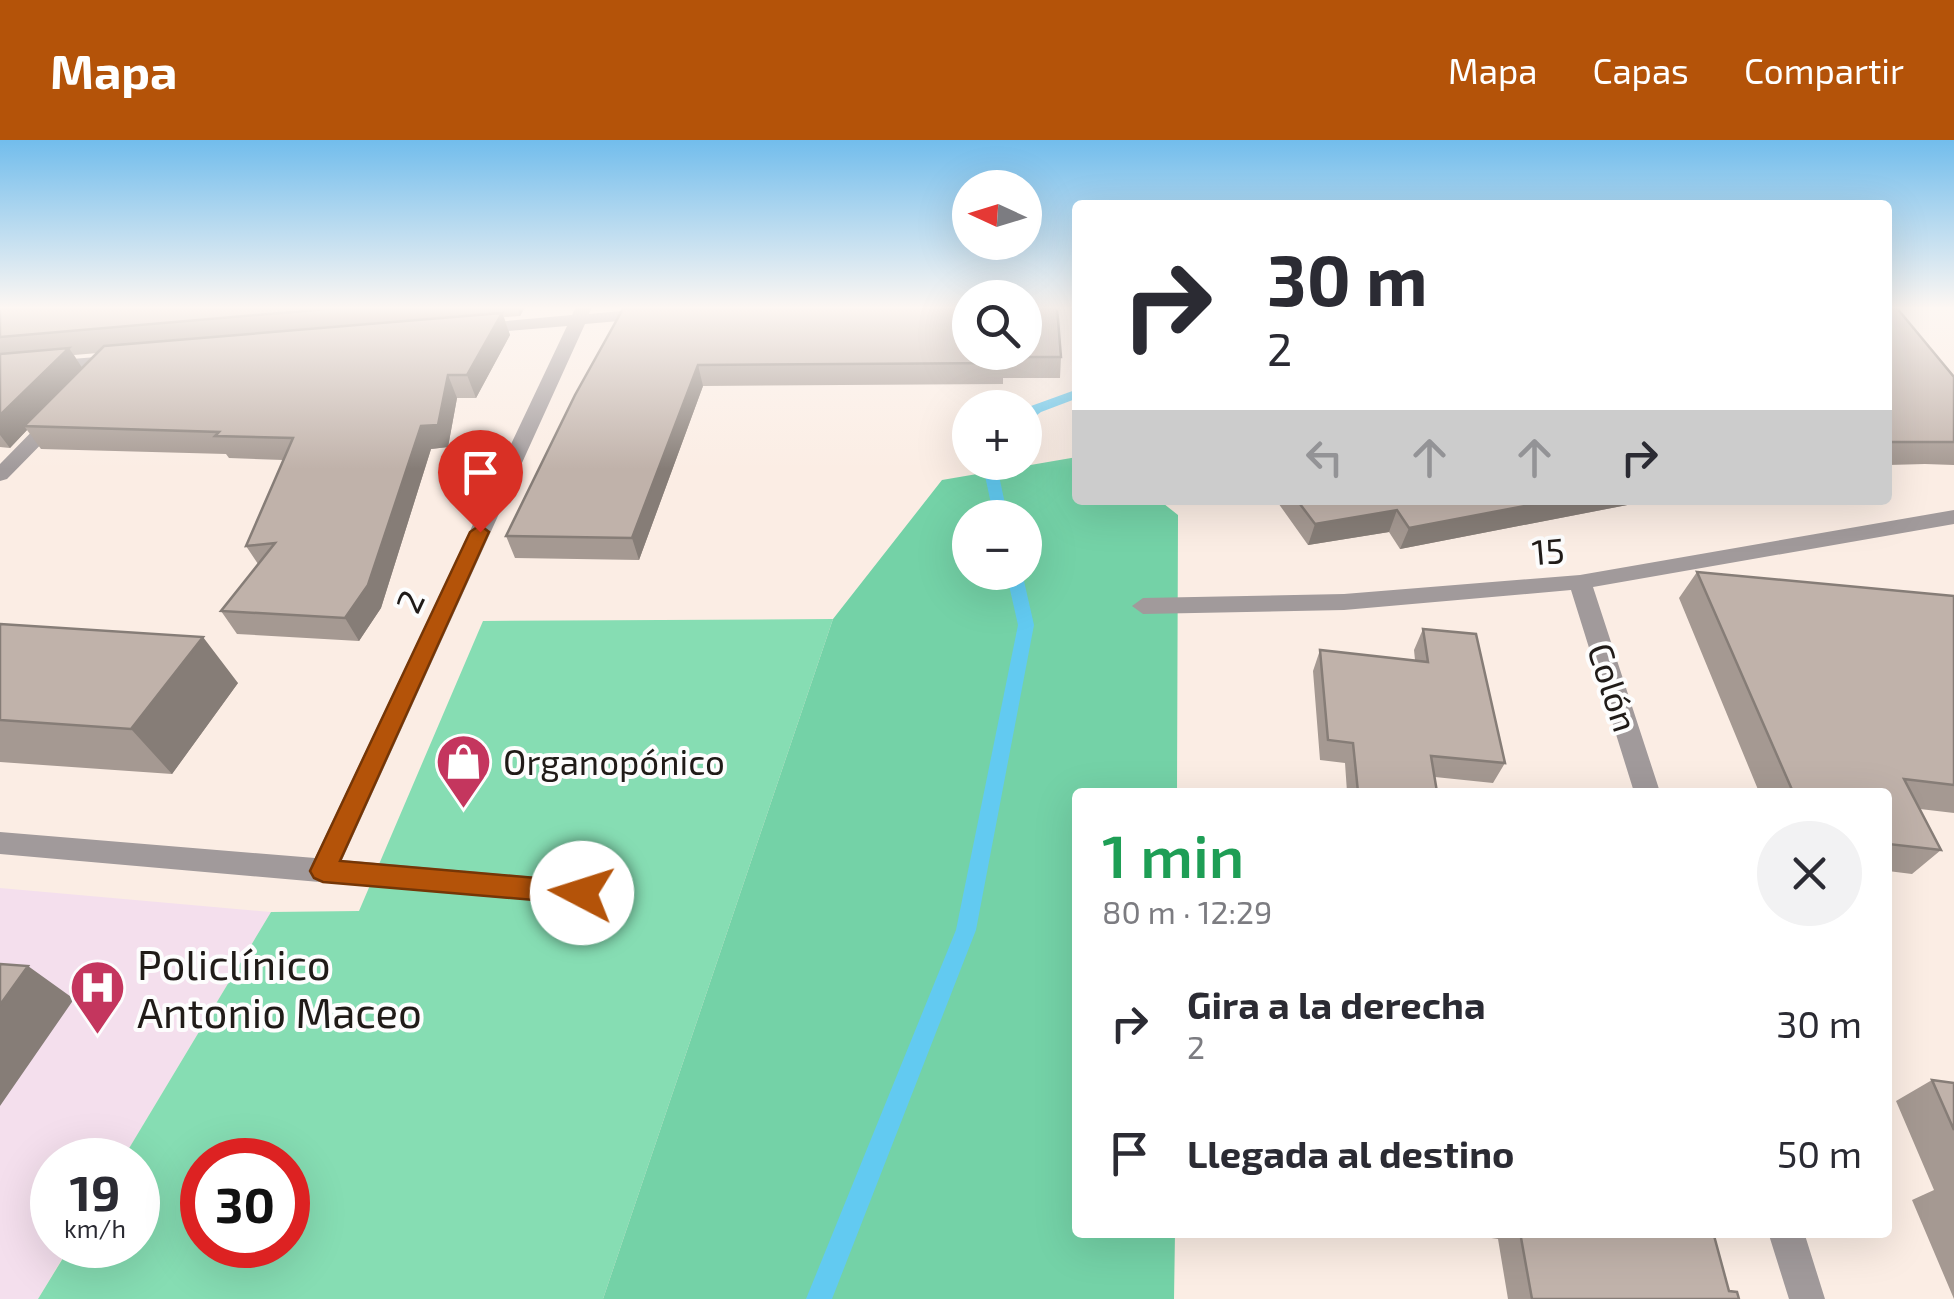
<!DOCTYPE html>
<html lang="es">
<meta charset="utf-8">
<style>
:root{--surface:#fff;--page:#f2f2f3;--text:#2b2b33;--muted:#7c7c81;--accent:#b45309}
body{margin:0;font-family:"Exo 2",sans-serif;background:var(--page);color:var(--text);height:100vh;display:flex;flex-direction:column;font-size:38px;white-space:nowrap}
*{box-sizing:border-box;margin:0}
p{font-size:32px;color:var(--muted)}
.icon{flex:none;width:55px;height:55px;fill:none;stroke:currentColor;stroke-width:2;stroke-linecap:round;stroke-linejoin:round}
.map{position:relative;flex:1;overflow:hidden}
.panel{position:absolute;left:1072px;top:648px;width:820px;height:450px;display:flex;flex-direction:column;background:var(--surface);border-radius:10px;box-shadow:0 10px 40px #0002}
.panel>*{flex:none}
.guide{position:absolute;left:1072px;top:60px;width:820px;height:305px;border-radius:10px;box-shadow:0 10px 40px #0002;background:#fff;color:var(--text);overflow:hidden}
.needle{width:65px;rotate:274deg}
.controls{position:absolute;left:952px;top:30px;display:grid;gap:20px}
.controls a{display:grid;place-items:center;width:90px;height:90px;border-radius:50%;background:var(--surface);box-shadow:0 10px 40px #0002;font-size:50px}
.speed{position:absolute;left:30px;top:998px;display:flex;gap:20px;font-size:50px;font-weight:700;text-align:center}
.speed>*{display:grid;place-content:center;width:130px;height:130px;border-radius:50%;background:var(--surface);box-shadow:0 10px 40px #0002;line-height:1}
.speed small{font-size:25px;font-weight:400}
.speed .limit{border:15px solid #d22;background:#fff;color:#111}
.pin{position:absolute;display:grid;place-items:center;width:85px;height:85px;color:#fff;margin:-102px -42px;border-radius:50% 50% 50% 0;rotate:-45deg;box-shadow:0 0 10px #0007}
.pin .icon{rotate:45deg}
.me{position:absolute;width:110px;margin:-55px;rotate:275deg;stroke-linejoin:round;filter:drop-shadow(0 0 8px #0008)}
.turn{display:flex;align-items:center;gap:35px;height:210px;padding:0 30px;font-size:45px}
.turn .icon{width:130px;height:130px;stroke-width:2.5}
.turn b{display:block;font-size:70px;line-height:85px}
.lanes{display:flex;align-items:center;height:95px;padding:0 30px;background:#0003;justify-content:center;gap:50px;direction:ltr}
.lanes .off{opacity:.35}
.round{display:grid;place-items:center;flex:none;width:105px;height:105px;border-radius:52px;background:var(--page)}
.headline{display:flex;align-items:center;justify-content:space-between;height:170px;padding:0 30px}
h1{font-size:60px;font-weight:600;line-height:75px;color:#1e9e55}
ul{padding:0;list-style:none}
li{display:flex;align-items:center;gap:30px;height:130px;padding:0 30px}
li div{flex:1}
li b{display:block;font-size:38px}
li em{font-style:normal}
header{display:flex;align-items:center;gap:60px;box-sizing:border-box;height:140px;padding:0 50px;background:var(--accent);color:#fff}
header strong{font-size:48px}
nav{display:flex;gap:55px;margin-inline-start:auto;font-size:35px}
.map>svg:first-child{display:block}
</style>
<header>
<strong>Mapa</strong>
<nav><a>Mapa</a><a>Capas</a><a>Compartir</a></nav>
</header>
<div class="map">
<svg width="1954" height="1159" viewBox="0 0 1954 1159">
<rect width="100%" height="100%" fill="#fbede4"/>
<path fill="#f4dfed" d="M0 748 271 772 122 1020H52V1105H70L38 1159H0Z"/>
<path fill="#86ddb3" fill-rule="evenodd" d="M833 479 603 1159H38L71 1105H138V1020H122L271 772 359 771 483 481ZM202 1020H288V1105H202Z"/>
<path fill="#74d2a7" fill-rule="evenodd" d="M1077 317 1078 360H1159L1178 375 1177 652H1078V1092L1175 1093 1174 1159H603L833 479 942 340ZM970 378H1025V432H970Z"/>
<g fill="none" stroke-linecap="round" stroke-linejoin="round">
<path fill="#62caf1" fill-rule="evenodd" d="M1078 249V258L1041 272 1025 284V273L1031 266Z
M988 322H1002L998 331 1008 378H994L984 331Z
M1006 432H1022L1034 485 976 790 832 1159H806L956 790 1018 485Z"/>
<path fill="#a19a9b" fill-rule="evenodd" d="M576 167H592L589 174 666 167H730L722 172 585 184 342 720 582 741 592 744 596 753 592 762 582 765 0 714V692L315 718 567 186 473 194 464 189 473 184 572 175Z
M120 215 126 216V224L0 235V225Z
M56 272 63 274V282L7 339 0 341V324L49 274Z
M1954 370V384L1593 447 1660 652H1634L1571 450 1344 470 1143 474 1132 466 1143 458 1344 454 1580 435Z
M1768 1092H1804L1825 1159H1789Z"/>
</g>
<path fill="#a59992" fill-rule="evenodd" d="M0 167H525L520 176 504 177 510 195 476 258H457L448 307 431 309 381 468 359 501 237 494 221 471 258 424 246 406 283 320 229 318 226 314 41 309 27 290 10 308 0 307ZM98 213 82 228 74 215Z
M624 167 1061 217 1060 238H1003V244L703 246 639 420 515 418 506 396Z
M1888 167 1954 237V325L1925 324 1888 325Z
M1276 360H1653L1400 409 1389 392 1308 405Z
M1697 432 1954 456V673L1920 669 1941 710 1912 734 1888 731V652H1759L1679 458Z
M0 484 238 543 172 634 0 622Z
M1423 489 1505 623 1493 643 1435 637 1437 652H1347L1345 623 1320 620 1313 531 1320 510 1415 520 1414 510Z
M1932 940 1954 943V1159L1912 1060 1934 1050 1896 961Z
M1452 1092H1713L1729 1151 1739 1159H1508L1498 1099Z"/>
<path fill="#867d77" d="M517 167H525L520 176Z
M502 173 510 195 476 258 467 235Z
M69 208 85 232 24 286 27 290 10 308 0 295V275Z
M698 225 703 246 639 420 632 398Z
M448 235 457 258 448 307 431 309 381 468 359 501 345 478 421 286Z
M1556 360H1653L1400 409 1409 388Z
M1397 370 1389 392 1308 405 1315 384Z
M203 497 238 543 172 634 131 589Z
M28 826 74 859 0 966V865Z"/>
<path fill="#c0b2aa" stroke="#867d77" stroke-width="2.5" d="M0 167H351L0 197Z
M624 167H970V212H1025V167H1057L1061 217H1003L1004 223 698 225 632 398 506 396 575 255Z
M1888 167H1896L1954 237V302H1888Z
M502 173 467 235H448L438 285 421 286 368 445 345 478 221 471 275 403 246 406 293 298 215 296 219 292 24 286 104 206Z
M69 208 0 275V214Z
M1297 360H1556L1409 388 1397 370 1315 384Z
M1697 432 1954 456V645L1904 639 1941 710 1888 704V652H1793Z
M0 484 203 497 131 589 0 580Z
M1423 489 1476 494 1505 623 1431 616 1437 652H1358L1353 603 1328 600 1320 510 1428 522Z
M0 824 28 826 0 865Z
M1932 940 1954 943V990Z
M1520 1092H1713L1729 1151 1737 1152 1739 1159H1532Z"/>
<linearGradient id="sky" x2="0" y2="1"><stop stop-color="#72bdec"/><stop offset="0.51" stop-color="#fdf7f3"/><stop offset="1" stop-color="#fdf7f3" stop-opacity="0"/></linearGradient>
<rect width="1954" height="329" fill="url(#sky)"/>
<path fill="#b45309" stroke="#753606" stroke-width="2.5" d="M480 385 489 392 340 721 582 742 591 745 595 753 591 761 582 764 323 742 314 738 310 731 470 392Z"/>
<defs>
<symbol id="shop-pin" viewBox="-11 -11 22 30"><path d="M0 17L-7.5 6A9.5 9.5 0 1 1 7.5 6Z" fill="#c4365e" stroke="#fdfdfd"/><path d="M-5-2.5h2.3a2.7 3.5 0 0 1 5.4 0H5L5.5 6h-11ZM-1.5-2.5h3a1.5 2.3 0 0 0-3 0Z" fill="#fff"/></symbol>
<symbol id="hospital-pin" viewBox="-11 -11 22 30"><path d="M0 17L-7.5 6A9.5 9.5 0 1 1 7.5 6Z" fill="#c4365e" stroke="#fdfdfd"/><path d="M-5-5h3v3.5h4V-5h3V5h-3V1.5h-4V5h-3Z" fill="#fff"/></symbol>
</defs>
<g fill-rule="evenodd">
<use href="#shop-pin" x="432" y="590" width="63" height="86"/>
<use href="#hospital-pin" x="66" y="816" width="63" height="86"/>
</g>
<g text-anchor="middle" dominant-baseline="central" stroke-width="8" stroke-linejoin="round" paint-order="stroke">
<g font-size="35" fill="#201b18" stroke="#fdfdfd">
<text transform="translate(1548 410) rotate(-5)">15</text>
<text transform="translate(409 461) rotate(-65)">2</text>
<text transform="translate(1614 547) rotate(72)">Colón</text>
</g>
<g font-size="35" fill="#201b18" stroke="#fdfdfd" text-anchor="start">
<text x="503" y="621">Organopónico</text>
</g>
<g font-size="42" fill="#201b18" stroke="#fdfdfd" text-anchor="start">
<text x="137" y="823">Policlínico<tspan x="137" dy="48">Antonio Maceo</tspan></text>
</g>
</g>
</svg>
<div class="controls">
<a><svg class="needle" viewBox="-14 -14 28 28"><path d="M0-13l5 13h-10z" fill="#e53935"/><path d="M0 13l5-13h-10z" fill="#7c7c81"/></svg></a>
<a><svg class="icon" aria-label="search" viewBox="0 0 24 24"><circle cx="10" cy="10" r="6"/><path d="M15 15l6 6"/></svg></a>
<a>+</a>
<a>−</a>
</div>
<div class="speed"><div>19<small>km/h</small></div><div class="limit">30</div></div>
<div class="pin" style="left:480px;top:392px;background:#d93025"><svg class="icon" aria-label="arrive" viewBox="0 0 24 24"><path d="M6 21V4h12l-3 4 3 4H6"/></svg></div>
<svg class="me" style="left:582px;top:753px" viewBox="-20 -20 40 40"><circle r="19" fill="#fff"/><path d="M0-13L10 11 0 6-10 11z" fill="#b45309"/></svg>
<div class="guide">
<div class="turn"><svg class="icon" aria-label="right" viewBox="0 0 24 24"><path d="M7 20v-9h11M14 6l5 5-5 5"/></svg><div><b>30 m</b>2</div></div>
<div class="lanes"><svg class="icon off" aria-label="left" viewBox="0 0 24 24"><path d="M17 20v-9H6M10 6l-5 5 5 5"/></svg><svg class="icon off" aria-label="ahead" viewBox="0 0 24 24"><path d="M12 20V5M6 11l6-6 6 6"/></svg><svg class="icon off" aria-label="ahead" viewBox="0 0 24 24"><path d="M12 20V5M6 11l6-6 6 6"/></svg><svg class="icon" aria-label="right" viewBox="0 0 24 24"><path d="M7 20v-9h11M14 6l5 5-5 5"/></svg></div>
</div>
<section class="panel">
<div class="headline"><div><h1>1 min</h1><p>80 m · 12:29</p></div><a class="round"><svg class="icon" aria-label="close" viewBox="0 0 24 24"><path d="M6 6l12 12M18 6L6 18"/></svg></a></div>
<ul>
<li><svg class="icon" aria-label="right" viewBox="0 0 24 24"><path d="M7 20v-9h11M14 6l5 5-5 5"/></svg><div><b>Gira a la derecha</b><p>2</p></div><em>30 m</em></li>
<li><svg class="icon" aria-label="arrive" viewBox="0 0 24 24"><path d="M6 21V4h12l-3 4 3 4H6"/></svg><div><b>Llegada al destino</b></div><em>50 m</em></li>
</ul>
</section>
</div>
